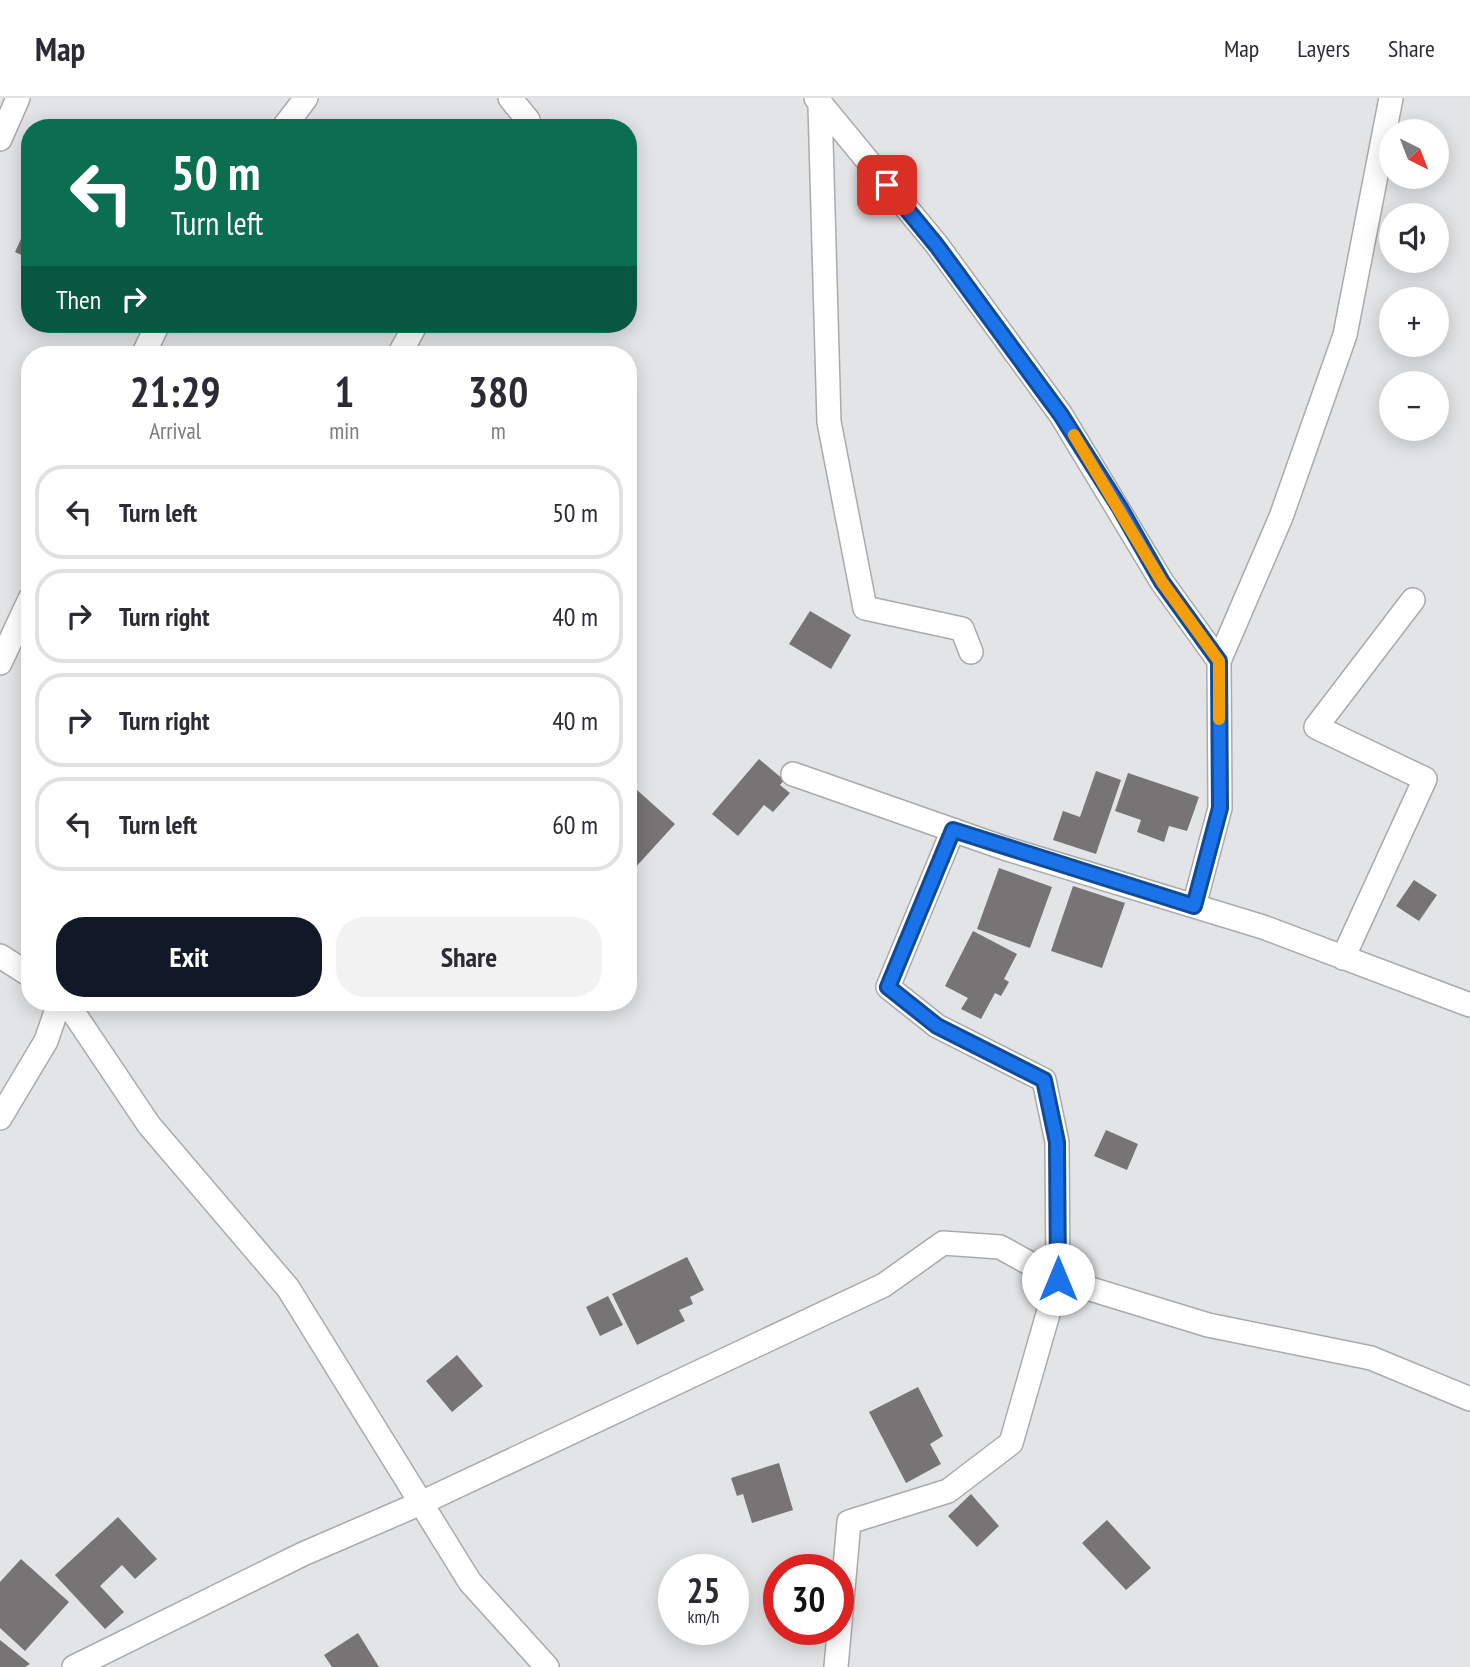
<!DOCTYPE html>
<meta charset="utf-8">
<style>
:root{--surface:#fff;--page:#f2f2f3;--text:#2b2b33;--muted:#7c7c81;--line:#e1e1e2;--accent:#111827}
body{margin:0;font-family:"PT Sans Narrow",sans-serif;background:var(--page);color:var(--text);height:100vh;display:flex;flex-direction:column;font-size:26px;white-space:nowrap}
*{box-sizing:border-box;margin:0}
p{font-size:23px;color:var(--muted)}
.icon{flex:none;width:38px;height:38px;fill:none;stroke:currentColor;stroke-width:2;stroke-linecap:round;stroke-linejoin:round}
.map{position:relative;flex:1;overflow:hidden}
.details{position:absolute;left:21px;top:248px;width:616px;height:665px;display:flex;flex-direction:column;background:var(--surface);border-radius:28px;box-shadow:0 4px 18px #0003}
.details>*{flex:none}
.guide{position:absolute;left:21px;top:21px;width:616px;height:214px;border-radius:28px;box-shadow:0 4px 18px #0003;background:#0b6e4f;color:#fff;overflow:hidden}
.needle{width:46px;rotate:138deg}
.buttons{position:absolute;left:1379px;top:21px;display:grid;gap:14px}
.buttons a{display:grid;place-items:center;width:70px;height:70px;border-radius:50%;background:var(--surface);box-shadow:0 4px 18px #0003;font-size:35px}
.speed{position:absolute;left:658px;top:1456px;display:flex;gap:14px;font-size:35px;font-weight:700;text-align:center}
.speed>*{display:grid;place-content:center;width:91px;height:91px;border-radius:50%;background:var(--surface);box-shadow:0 4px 18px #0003;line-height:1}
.speed small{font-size:18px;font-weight:400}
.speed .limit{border:10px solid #d22;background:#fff;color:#111}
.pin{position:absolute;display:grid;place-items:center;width:60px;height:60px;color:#fff;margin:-30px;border-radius:14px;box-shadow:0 4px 10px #0006}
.me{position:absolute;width:77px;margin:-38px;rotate:0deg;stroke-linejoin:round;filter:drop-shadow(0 0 5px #0008)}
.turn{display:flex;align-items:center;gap:24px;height:147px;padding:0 35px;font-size:32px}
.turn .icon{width:91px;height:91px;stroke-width:2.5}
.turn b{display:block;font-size:49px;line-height:60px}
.then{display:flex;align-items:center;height:66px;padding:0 35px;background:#0003;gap:14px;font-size:26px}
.eta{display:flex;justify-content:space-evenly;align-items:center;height:119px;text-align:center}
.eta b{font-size:42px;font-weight:600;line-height:49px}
.action{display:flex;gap:14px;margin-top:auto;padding:14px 35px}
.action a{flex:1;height:80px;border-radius:28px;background:var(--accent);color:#fff;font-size:28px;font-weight:600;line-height:80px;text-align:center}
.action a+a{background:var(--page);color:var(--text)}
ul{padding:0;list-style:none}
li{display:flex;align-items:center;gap:21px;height:94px;margin:0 14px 10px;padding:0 21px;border:4px solid var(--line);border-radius:28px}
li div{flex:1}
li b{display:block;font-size:26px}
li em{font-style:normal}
header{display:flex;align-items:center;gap:42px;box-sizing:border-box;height:98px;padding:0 35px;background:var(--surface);border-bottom:2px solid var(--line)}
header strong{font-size:33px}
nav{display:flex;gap:38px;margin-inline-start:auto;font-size:24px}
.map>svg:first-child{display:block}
</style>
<header>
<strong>Map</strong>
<nav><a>Map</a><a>Layers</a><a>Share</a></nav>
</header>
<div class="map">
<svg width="1470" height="1569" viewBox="0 0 1470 1569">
<rect width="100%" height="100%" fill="#e3e4e6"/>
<path fill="#767474" d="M25 132 30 134V161L15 154Z
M294 226H316L312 235Z
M810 513 851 537 831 571 789 546Z
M759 661 784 682 780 687 790 695 773 714 764 707 738 738 712 716Z
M1096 673 1121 682 1096 756 1053 742 1063 713 1080 719Z
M1128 675 1199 699 1187 733 1169 728 1164 744 1137 734 1141 722 1115 713Z
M628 684 675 726 634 771 628 765Z
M999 770 1052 789 1030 850 977 831Z
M1414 782 1437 797 1419 823 1396 808Z
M1073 788 1125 805 1102 870 1051 853Z
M973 833 1017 856 1004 881 1009 884 1001 898 995 895 981 921 961 911 968 900 945 888Z
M1106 1032 1138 1046 1127 1072 1094 1058Z
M687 1159 704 1192 690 1199 693 1206 679 1212 685 1223 637 1247 612 1196Z
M608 1198 623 1227 600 1238 586 1209Z
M457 1257 483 1288 452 1314 426 1283Z
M918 1289 943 1338 930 1346 941 1366 906 1385 869 1314Z
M779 1365 793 1412 752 1425 743 1396 737 1398 731 1380Z
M971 1396 999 1428 977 1449 948 1418Z
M118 1419 157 1461 135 1481 122 1467 100 1488 124 1514 105 1531 55 1477Z
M1107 1422 1151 1470 1126 1492 1082 1445Z
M21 1461 69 1504 25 1553 0 1530V1484Z
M358 1535 379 1569H332L324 1557Z
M0 1542 30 1566 25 1569H0Z"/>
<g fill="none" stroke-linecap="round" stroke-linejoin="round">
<defs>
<path id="minor" d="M510 0 528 22 523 30
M816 0 937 147 1061 317 1162 484 1219 563 1220 710 1194 808
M820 7 829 324 865 510 962 531 971 554
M283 30 306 0
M0 41 18 0
M143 257 158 226
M399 257 416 226
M1219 563 1281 419 1345 237 1391 0
M0 565 30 501
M793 676 1004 750 1263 829 1470 907
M0 858 30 877
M1343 860 1425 681 1316 629 1413 502
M67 905 149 1027 288 1190 470 1484 547 1569
M0 1020 46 943 59 905
M74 1569 303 1456 421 1405 884 1187 943 1145 1000 1149 1058 1181 1057 1044 1044 982 937 928 888 889 953 732
M836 1569 849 1424 948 1393 1011 1345 1058 1181 1208 1227 1371 1260 1470 1301"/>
</defs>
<use href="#minor" stroke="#a9aaac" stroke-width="26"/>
<use href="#minor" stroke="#fff" stroke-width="23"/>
</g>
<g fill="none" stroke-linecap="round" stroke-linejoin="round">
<defs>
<path id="route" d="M887 87 937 148 1061 317 1120 410 1162 484 1219 563 1220 710 1194 808 953 732 888 889 937 928 1044 982 1057 1044 1058 1181"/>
</defs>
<use href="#route" stroke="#114b97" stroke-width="18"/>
<use href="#route" stroke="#1a73e8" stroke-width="12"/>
<path stroke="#f59e0b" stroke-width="12" d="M1074 337 1162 484 1219 563V621"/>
</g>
</svg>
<div class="buttons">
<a><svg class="needle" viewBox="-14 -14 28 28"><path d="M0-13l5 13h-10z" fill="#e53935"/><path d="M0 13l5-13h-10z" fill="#7c7c81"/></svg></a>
<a><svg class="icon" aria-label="sound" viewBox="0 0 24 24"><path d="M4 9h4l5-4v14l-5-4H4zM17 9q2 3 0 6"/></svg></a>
<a>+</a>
<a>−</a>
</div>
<div class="speed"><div>25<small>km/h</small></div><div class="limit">30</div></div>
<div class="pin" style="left:887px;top:87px;background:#d93025"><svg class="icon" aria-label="arrive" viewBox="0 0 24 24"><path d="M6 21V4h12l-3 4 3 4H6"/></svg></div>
<svg class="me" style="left:1058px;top:1181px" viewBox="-20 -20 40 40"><circle r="19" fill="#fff"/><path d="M0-13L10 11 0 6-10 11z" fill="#1a73e8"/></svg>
<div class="guide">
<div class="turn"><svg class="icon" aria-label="left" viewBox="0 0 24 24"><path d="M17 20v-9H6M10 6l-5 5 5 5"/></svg><div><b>50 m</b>Turn left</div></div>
<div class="then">Then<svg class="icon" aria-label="right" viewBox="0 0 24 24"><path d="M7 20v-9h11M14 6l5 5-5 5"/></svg></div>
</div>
<section class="details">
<div class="eta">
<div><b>21:29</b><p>Arrival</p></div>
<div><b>1</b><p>min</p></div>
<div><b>380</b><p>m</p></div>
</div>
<ul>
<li><svg class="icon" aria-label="left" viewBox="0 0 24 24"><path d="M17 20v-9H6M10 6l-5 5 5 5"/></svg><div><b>Turn left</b></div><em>50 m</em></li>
<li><svg class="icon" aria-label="right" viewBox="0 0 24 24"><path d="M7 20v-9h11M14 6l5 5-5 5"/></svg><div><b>Turn right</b></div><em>40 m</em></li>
<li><svg class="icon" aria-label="right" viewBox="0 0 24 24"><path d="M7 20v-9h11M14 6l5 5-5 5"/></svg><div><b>Turn right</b></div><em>40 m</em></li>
<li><svg class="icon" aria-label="left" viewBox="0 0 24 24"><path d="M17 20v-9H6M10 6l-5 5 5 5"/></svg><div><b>Turn left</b></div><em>60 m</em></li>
</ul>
<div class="action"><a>Exit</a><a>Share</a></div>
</section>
</div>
